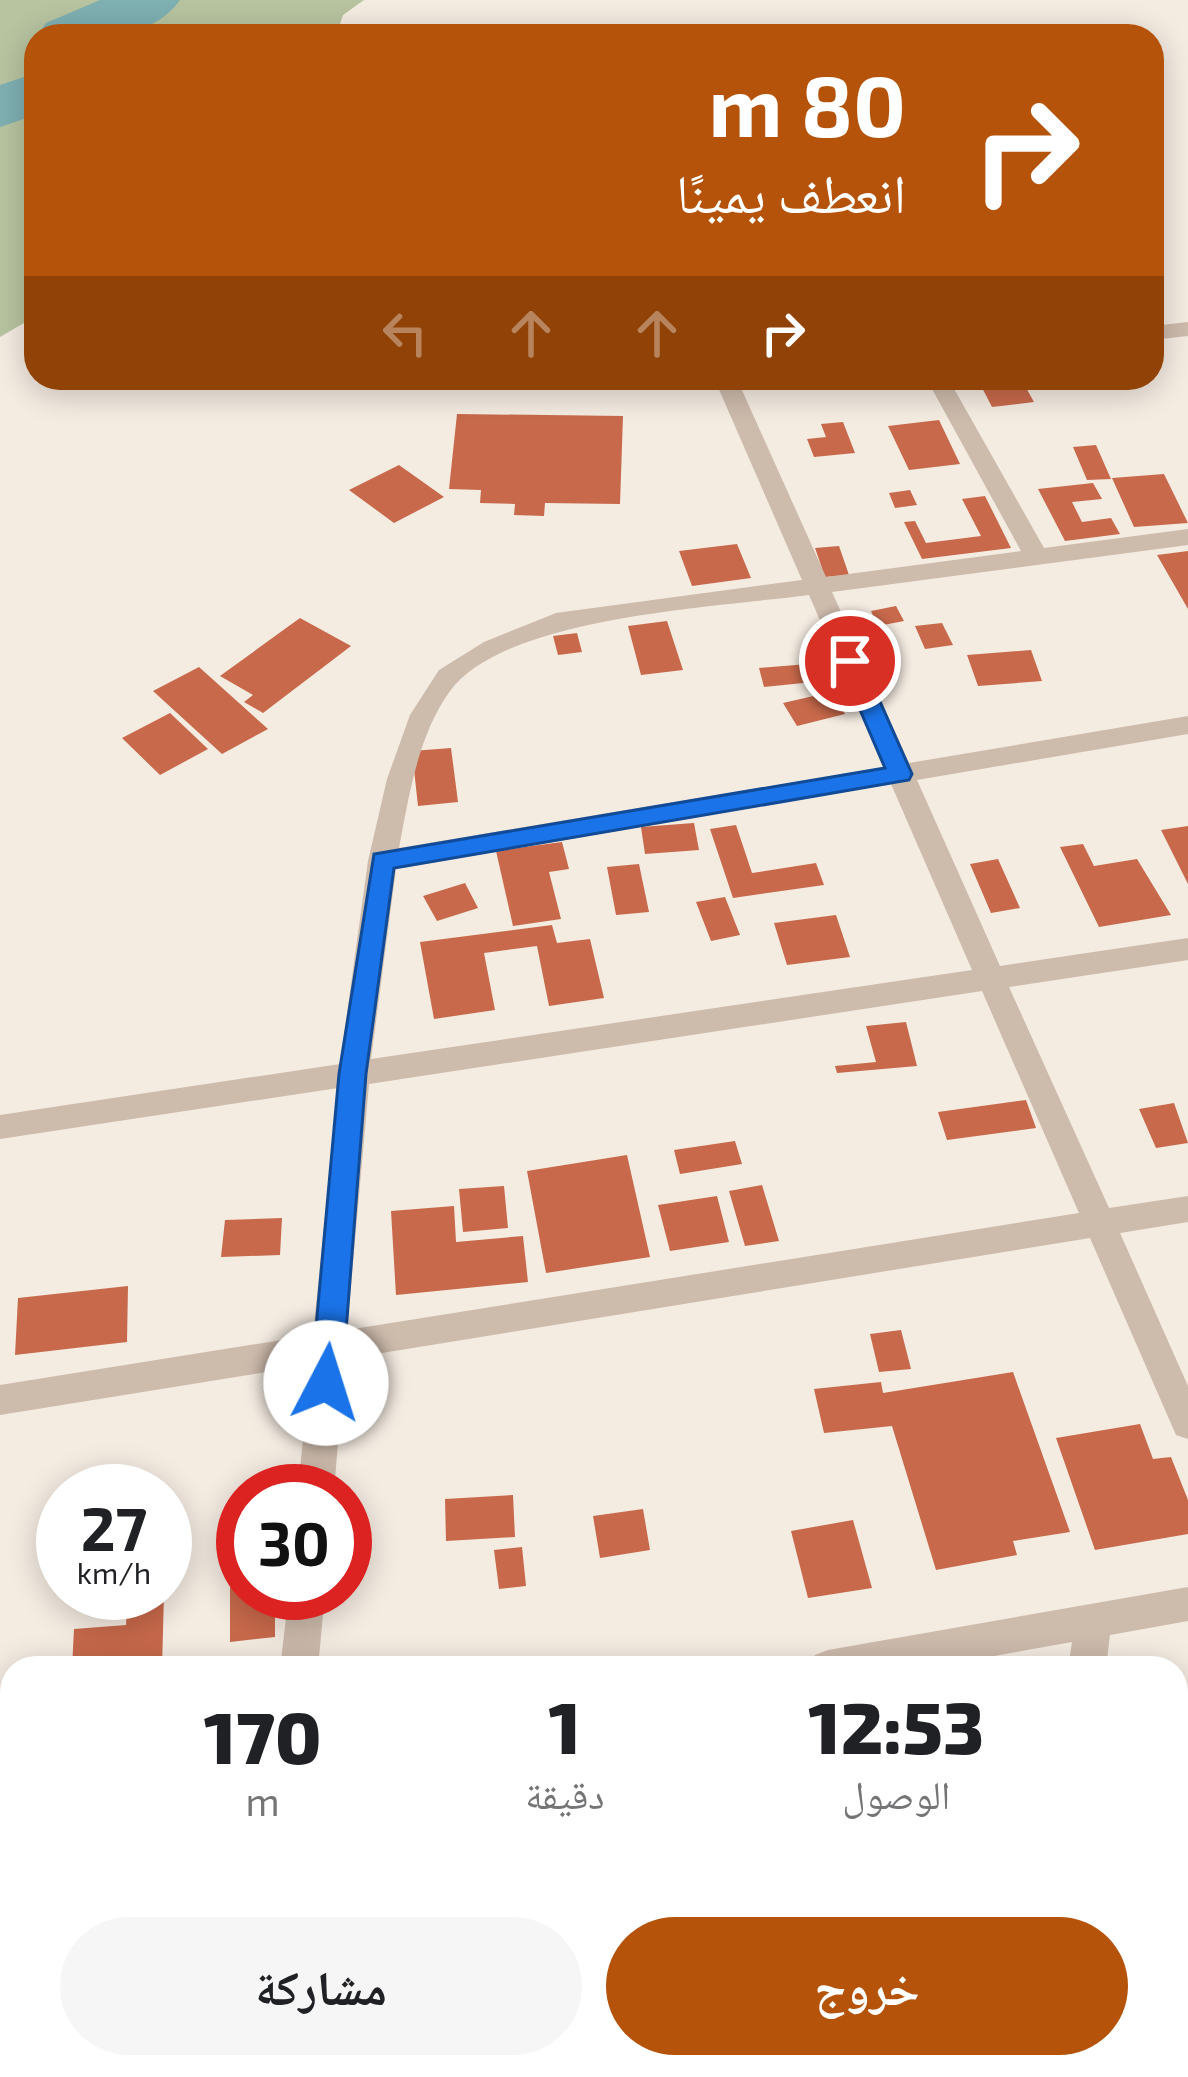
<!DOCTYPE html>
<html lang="ar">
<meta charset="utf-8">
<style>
:root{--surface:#fff;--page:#f6f6f6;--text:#202124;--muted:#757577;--accent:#b45309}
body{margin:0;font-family:"Exo 2","Noto Naskh Arabic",sans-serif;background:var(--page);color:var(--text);direction:rtl;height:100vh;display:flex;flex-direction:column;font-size:45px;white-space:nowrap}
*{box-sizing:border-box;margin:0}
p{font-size:39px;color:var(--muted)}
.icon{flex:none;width:66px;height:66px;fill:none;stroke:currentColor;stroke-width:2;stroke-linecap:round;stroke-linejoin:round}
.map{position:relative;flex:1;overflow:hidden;direction:ltr}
.sheet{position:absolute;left:0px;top:1656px;width:1188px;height:423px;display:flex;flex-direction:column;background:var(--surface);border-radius:36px 36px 0 0;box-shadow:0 6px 30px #0003;direction:rtl}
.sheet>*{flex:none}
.top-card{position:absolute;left:24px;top:24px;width:1140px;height:366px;border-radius:36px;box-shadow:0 6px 30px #0003;direction:rtl;background:#b45309;color:#fff;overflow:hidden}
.speed{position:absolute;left:36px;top:1464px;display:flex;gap:24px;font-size:60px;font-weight:700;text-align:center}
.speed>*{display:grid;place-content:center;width:156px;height:156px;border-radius:50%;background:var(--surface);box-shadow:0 6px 30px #0003;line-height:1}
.speed small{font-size:30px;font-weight:400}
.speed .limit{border:18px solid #d22;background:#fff;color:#111}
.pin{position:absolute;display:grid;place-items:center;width:102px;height:102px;color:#fff;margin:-51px;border:6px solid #fff;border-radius:50%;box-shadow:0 3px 12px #0007}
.me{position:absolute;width:132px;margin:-66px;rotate:5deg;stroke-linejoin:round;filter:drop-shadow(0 0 9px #0008)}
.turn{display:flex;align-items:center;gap:42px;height:252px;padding:0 60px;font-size:54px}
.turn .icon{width:156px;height:156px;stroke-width:2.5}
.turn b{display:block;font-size:84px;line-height:102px}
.lanes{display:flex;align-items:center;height:114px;padding:0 60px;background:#0003;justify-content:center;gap:60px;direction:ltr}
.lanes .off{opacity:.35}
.eta{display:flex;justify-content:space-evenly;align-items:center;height:204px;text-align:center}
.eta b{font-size:72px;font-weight:800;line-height:84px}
.cta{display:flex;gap:24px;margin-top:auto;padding:24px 60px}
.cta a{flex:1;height:138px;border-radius:72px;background:var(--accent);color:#fff;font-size:48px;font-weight:800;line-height:138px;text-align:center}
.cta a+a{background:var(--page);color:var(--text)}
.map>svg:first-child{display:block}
</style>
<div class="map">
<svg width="1188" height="2077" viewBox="0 0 1188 2077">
<rect width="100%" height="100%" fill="#f4ebe1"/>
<path fill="#b8c4a0" d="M0 0H364L343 15 336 36H36V316L0 337Z"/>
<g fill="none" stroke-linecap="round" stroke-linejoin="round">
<path fill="#7fb0b2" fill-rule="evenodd" d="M100 0H180C150 44 84 36 37 36L46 23Z
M36 73V115L0 127V85Z"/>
</g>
<path fill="#c8694b" d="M977 378H998L1003 386 1024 384 1034 402 992 407Z
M457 414 623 416 620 504 545 503 544 516 514 515 515 504 480 503 481 490 449 489Z
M939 420 960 464 909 470 888 426Z
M843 422 855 453 814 457 807 439 826 437 821 424Z
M1096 445 1111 479 1087 480 1073 447Z
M399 465 444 497 394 523 349 490Z
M1164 474 1188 523 1134 527 1112 478Z
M1093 483 1102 499 1072 502 1082 522 1111 518 1120 534 1065 541 1038 489Z
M910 490 917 505 895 508 889 493Z
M985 496 1011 548 922 559 904 522 915 521 926 543 981 536 962 499Z
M737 544 751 578 692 586 679 551Z
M839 546 849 575 825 577 815 548Z
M1188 551V609L1157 555Z
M896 606 904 621 878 626 871 611Z
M300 618 351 646 263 713 244 702 253 695 220 676Z
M667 621 683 670 641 675 628 626Z
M942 623 953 645 925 649 915 626Z
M577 633 582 652 558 655 553 636Z
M1031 650 1042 681 978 686 967 655Z
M808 664 813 682 764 687 759 668Z
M199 667 268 729 222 754 153 691Z
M831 692 845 714 797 726 783 703Z
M170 713 208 749 160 775 122 738Z
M451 748 458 802 418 806 412 751Z
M694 823 699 850 645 854 641 827Z
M736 825 752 873 816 863 824 885 733 898 710 829Z
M1188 826V884L1161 830Z
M562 842 569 869 549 872 561 919 513 926 496 851Z
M1083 844 1094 866 1137 859 1171 915 1099 927 1060 847Z
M998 859 1020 908 991 913 970 864Z
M639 864 649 912 616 915 607 867Z
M465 883 478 908 437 921 423 896Z
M725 897 740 935 711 941 696 902Z
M836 915 850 957 787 965 774 923Z
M552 925 557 943 590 939 604 998 549 1006 537 946 484 953 495 1010 434 1019 420 942Z
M906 1022 917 1066 837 1073 835 1066 876 1062 866 1026Z
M1026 1100 1036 1128 947 1140 938 1112Z
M1174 1103 1188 1143 1156 1148 1139 1109Z
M735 1141 742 1164 680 1174 674 1150Z
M627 1155 650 1257 546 1273 527 1171Z
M762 1185 779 1241 745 1246 729 1191Z
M504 1186 508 1228 463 1232 459 1189Z
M717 1196 729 1242 670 1251 658 1205Z
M454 1206 456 1242 523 1236 528 1282 396 1295 391 1211Z
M282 1218 280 1255 221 1257 225 1220Z
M128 1286 127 1342 15 1355 18 1298Z
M901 1330 911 1369 879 1372 870 1334Z
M1013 1372 1070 1532 1013 1541 1017 1555 936 1570 892 1426 824 1433 814 1389 881 1382 883 1393Z
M1140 1424 1153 1459 1171 1457 1188 1500V1534L1095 1550 1056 1438Z
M513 1495 515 1537 446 1541 445 1499Z
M643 1509 650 1550 600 1558 593 1516Z
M853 1520 872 1588 808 1598 791 1531Z
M243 1537V1593H275V1637L230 1642V1538Z
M522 1547 526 1586 499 1589 494 1550Z
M128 1593H164L162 1668H72L74 1629 126 1625Z
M108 2067H239V2077H108Z
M337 2067H422L424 2077H338Z"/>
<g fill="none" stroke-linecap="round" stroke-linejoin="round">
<path fill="#cdbbac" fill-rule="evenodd" d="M1188 322V336L1152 340V326Z
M714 378H780L777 383 741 388 826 577 1021 551 926 378H948L1044 548 1188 529V545L832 592 909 763 1188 716V734L917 780 1000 966 1188 938V960L1009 987 1109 1208 1188 1196V1222L1120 1233 1188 1386V1439L1176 1435 1090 1238 345 1359 334 1491H298L310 1365 0 1415V1385L313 1335 338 1088 0 1139V1115L340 1064 368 861 387 779 410 715 439 670 484 642 556 613 802 580ZM809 595 884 767 399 848C409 796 418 735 450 691 504 616 720 607 809 595ZM891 784 972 970 371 1059 396 869ZM982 991 1079 1213 347 1330 369 1084Z
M1188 1587V1621L1110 1635 1106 1668H1068L1072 1642 928 1668H809L815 1655 828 1650Z
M289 1593H325L318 1668H280Z
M12 1779V1817L0 1819V1781Z
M1188 2039V2077H1075L1079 2067H1176V2041Z
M252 2067H294V2077H252Z
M1016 2067H1058L1057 2077H1015Z"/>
</g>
<path fill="#1a73e8" stroke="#114b97" stroke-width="3" d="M850 653 862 661 912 774 909 780 394 868 366 1074 342 1383 337 1393 326 1397 315 1393 311 1383 339 1074 374 854 885 768 839 661Z"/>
</svg>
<div class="speed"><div>27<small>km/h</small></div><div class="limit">30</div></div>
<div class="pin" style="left:850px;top:661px;background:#d93025"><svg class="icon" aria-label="arrive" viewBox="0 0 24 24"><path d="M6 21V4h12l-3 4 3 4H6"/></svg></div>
<svg class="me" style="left:326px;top:1383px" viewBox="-20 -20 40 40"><circle r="19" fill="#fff"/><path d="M0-13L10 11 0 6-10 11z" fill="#1a73e8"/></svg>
<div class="top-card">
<div class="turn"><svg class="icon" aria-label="right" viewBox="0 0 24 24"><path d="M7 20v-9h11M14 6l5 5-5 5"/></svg><div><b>80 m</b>انعطف يمينًا</div></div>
<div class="lanes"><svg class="icon off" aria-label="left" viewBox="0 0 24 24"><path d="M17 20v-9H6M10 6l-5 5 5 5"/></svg><svg class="icon off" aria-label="ahead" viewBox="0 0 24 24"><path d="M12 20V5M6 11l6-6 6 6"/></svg><svg class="icon off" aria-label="ahead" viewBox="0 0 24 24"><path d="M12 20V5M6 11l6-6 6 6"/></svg><svg class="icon" aria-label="right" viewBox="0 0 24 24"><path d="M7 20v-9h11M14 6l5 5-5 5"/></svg></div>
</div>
<section class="sheet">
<div class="eta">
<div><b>12:53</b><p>الوصول</p></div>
<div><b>1</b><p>دقيقة</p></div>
<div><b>170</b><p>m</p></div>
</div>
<div class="cta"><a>خروج</a><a>مشاركة</a></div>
</section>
</div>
